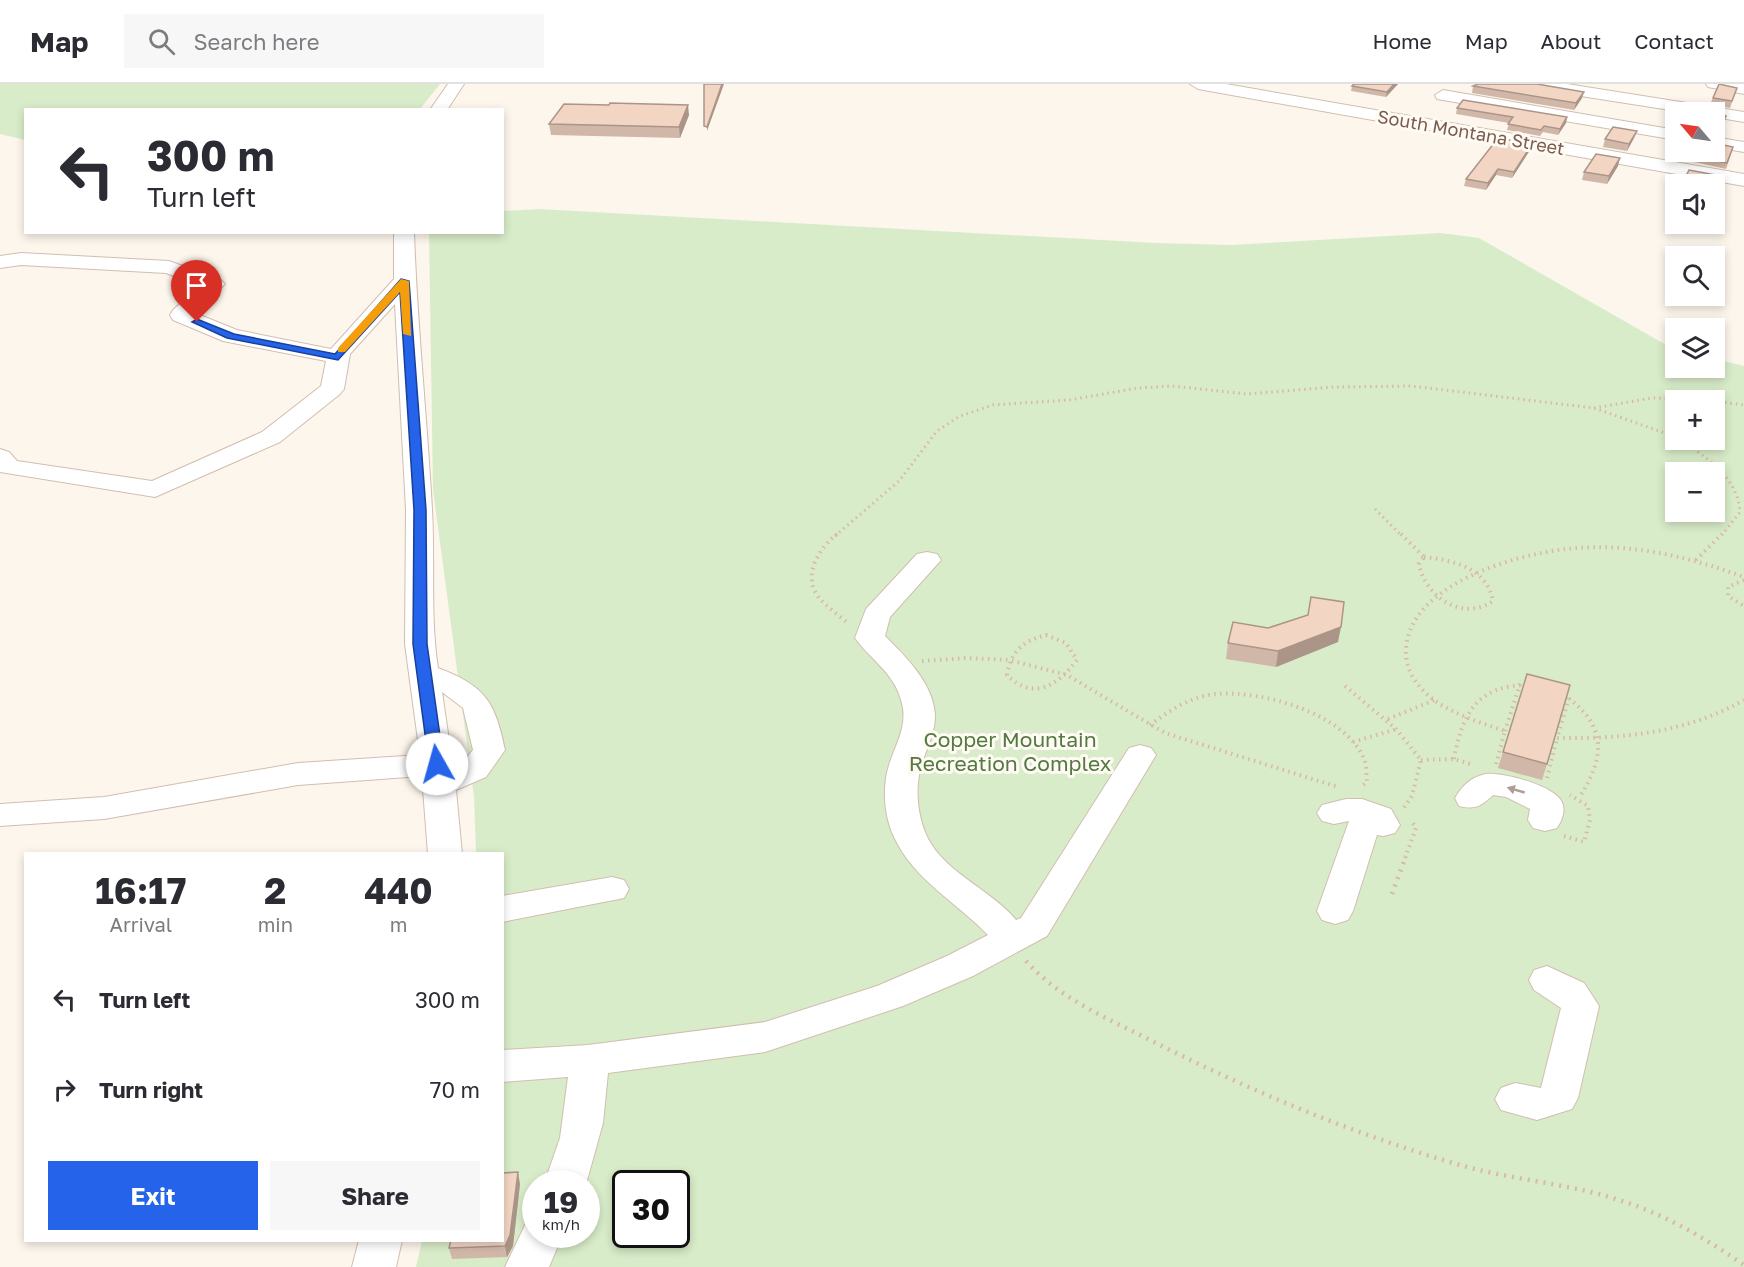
<!DOCTYPE html>
<meta charset="utf-8">
<style>
:root{--surface:#fff;--page:#f7f7f7;--text:#2b2b33;--muted:#7c7c81;--line:#e1e1e2;--accent:#2563eb}
body{margin:0;font-family:"Golos Text",sans-serif;background:var(--page);color:var(--text);height:100vh;display:flex;flex-direction:column;font-size:22px;white-space:nowrap}
*{box-sizing:border-box;margin:0}
p{font-size:20px;color:var(--muted)}
.icon{flex:none;width:33px;height:33px;fill:none;stroke:currentColor;stroke-width:2;stroke-linecap:round;stroke-linejoin:round}
.map{position:relative;flex:1;overflow:hidden}
.drawer{position:absolute;left:24px;top:768px;width:480px;height:390px;display:flex;flex-direction:column;background:var(--surface);border-radius:0px;box-shadow:0 3px 9px #0003}
.drawer>*{flex:none}
.hud{position:absolute;left:24px;top:24px;width:480px;height:126px;border-radius:0px;box-shadow:0 3px 9px #0003;background:#fff;color:var(--text);overflow:hidden}
.needle{width:39px;rotate:299deg}
.buttons{position:absolute;left:1665px;top:18px;display:grid;gap:12px}
.buttons a{display:grid;place-items:center;width:60px;height:60px;border-radius:0px;background:var(--surface);box-shadow:0 3px 9px #0003;font-size:30px}
.speed{position:absolute;left:522px;top:1086px;display:flex;gap:12px;font-size:30px;font-weight:700;text-align:center}
.speed>*{display:grid;place-content:center;width:78px;height:78px;border-radius:50%;background:var(--surface);box-shadow:0 3px 9px #0003;line-height:1}
.speed small{font-size:15px;font-weight:400}
.speed .limit{border:3px solid #111;border-radius:9px;background:#fff;color:#111}
.pin{position:absolute;display:grid;place-items:center;width:51px;height:51px;color:#fff;margin:-62px -26px;border-radius:50% 50% 50% 0;rotate:-45deg;box-shadow:0 0 6px #0007}
.pin .icon{rotate:45deg}
.me{position:absolute;width:66px;margin:-33px;rotate:353deg;stroke-linejoin:round;filter:drop-shadow(0 0 4px #0008)}
.turn{display:flex;align-items:center;gap:21px;height:126px;padding:0 24px;font-size:27px}
.turn .icon{width:78px;height:78px;stroke-width:2.5}
.turn b{display:block;font-size:42px;line-height:51px}
.eta{display:flex;justify-content:space-evenly;align-items:center;height:102px;text-align:center}
.eta b{font-size:36px;font-weight:700;line-height:42px}
.primary-button{display:flex;gap:12px;margin-top:auto;padding:12px 24px}
.primary-button a{flex:1;height:69px;border-radius:0px;background:var(--accent);color:#fff;font-size:24px;font-weight:700;line-height:69px;text-align:center}
.primary-button a+a{background:var(--page);color:var(--text)}
ul{padding:0;list-style:none}
li{display:flex;align-items:center;gap:18px;height:90px;padding:0 24px}
li div{flex:1}
li b{display:block;font-size:22px}
li em{font-style:normal}
header{display:flex;align-items:center;gap:36px;box-sizing:border-box;height:84px;padding:0 30px;background:var(--surface);border-bottom:2px solid var(--line)}
header strong{font-size:28px}
nav{display:flex;gap:33px;margin-inline-start:auto;font-size:21px}
.search{width:420px;height:54px;background:var(--page);display:flex;align-items:center;gap:15px;box-sizing:border-box;padding:0 21px;border-radius:0px;color:var(--muted);font-size:22px}
.map>svg:first-child{display:block}
</style>
<header>
<strong>Map</strong>
<div class="search"><svg class="icon" aria-label="search" viewBox="0 0 24 24"><circle cx="10" cy="10" r="6"/><path d="M15 15l6 6"/></svg>Search here</div>
<nav><a>Home</a><a>Map</a><a>About</a><a>Contact</a></nav>
</header>
<div class="map">
<svg width="1744" height="1183" viewBox="0 0 1744 1183">
<rect width="100%" height="100%" fill="#fdf6ec"/>
<path fill="#d8ecc9" fill-rule="evenodd" d="M0 0H440L420 25 26 26 25 56 0 50Z
M539 125 1155 159 1232 161 1441 149 1479 154 1675 266 1676 284H1714L1715 275 1744 282V1183H416L422 1157 502 1156V770L476 769 474 713 433 406 429 149 502 148 503 127ZM1676 316H1714V356H1676ZM1676 388H1714V428H1676ZM536 1100H586V1150H536ZM626 1100H676V1150H626Z"/>
<g fill="none" stroke-linecap="round" stroke-linejoin="round">
<defs>
<path id="minor" d="M448 0H464L447 26H430Z
M1190 0H1226L1744 90V102L1198 5Z
M1528 0H1567L1744 28V38L1714 33V28H1683L1536 5Z
M1706 0H1744V10L1708 3Z
M1443 6 1676 46V56L1437 15 1435 11Z
M1714 53 1744 58V68L1714 63Z
M394 148H414C417 241 427 333 432 425 435 478 430 532 438 584 485 602 495 617 505 666L486 693 456 706 462 770H428L422 692 298 701 104 735 0 742V720L104 713 298 679 420 671 405 560 406 426 395 220 350 270 344 305 340 310 280 358 155 413 0 388V365L9 368 17 377 152 397 262 348 321 302 326 277 223 257 173 236 170 231 173 226 200 202 166 189 21 181 0 184V172L21 169 169 177 221 196 225 200 195 229 237 246 331 265 394 195ZM442 608 463 624 473 666 463 678 453 684Z
M927 468 937 470 941 476 890 533 885 552C906 573 934 600 935 632 935 647 928 662 923 676 915 698 916 725 925 748 940 787 991 805 1016 836L1021 834 1129 664 1140 661 1151 664 1156 671 1047 852 973 892 903 922 765 968 608 989 603 1039 586 1100H544L560 1054 568 993 502 998V966L588 961 765 938 877 902 947 872 988 851C956 818 914 796 894 753 884 732 882 703 889 681 896 659 909 640 901 616 894 589 870 575 855 554L866 525 917 470Z
M1485 690C1502 688 1559 702 1563 721 1565 729 1561 738 1557 744L1545 747 1533 744 1528 736 1530 725 1506 713 1493 711C1481 722 1476 726 1459 722L1455 714C1463 701 1470 694 1485 690Z
M1346 715H1362L1391 725 1400 741 1395 749 1383 752 1377 751 1353 827 1348 836 1335 840 1322 836 1317 827 1349 737 1334 740 1322 737 1317 729 1322 721Z
M612 793 624 796 629 805 624 814 502 838V812Z
M1547 882 1584 899 1599 922 1578 1014 1572 1025 1537 1036 1501 1026 1495 1015 1501 1004 1515 999 1541 1004 1561 924 1534 906 1529 896 1534 886Z
M536 1134V1150H563L549 1183H505L527 1137Z
M359 1156H402L396 1183H352Z"/>
</defs>
<use href="#minor" stroke="#d1beb0" stroke-width="2"/>
<path stroke="#d9b8a5" stroke-width="3" stroke-dasharray="1.5 4" stroke-linecap="butt" d="M1714 317 1744 321
M1594 324 1652 314 1712 316
M1679 356C1706 372 1738 394 1740 428L1721 452
M1375 425 1402 452
M835 452 899 397 937 347 960 332 993 321 1069 316 1138 304 1172 302 1247 310 1334 303 1411 302 1594 324 1676 353"/>
<path stroke="#d9b8a5" stroke-width="4" stroke-dasharray="1.5 4.5" stroke-linecap="butt" d="M837 450C818 465 801 493 820 515 828 524 840 532 849 540
M1401 450 1424 473
M1424 473C1453 476 1487 484 1493 517 1463 538 1425 513 1419 480Z
M1696 476 1722 450
M1744 496 1728 503V512L1744 522
M1046 551 1066 559 1077 576C1057 602 1034 617 1007 591 1011 567 1023 557 1046 551Z
M922 577 967 574 1009 576 1067 591 1165 649 1338 703
M1345 602 1396 645 1421 676 1412 712 1403 725
M1564 611C1607 641 1606 672 1579 714
M1569 614 1557 654C1623 655 1686 649 1744 616
M1388 635 1435 616
M1150 641C1169 627 1191 612 1216 610 1261 606 1345 629 1364 675 1367 682 1366 691 1367 698L1361 703
M1505 647 1520 600
M1353 658 1397 645
M1454 675C1462 629 1478 601 1528 601
M1421 676 1454 675 1474 681
M1496 680 1505 647C1481 639 1455 631 1434 616 1419 605 1405 587 1406 567 1407 502 1513 471 1566 465 1627 458 1687 472 1744 493
M1547 694 1557 654
M1564 752 1584 758 1590 736 1588 722 1570 711
M1405 774 1416 744 1411 736"/>
<path stroke="#d9b8a5" stroke-width="4.5" stroke-dasharray="2 6" stroke-linecap="butt" d="M1392 810 1406 772
M1026 877C1060 915 1107 934 1152 957 1251 1007 1353 1050 1460 1081 1512 1096 1567 1099 1619 1116 1664 1130 1705 1154 1744 1181"/>
<use href="#minor" fill="#fff" fill-rule="evenodd"/>
</g>
<path fill="#d1b7a8" d="M1354 0H1398L1386 13 1351 7 1352 2Z
M1473 2 1582 14 1574 26 1472 9Z
M1737 4 1730 24 1710 20 1713 14Z
M609 21 689 31 680 54 551 51 549 40Z
M1457 24 1567 33 1566 39 1558 51 1543 48 1540 52 1507 46 1509 39 1456 30Z
M1634 54 1627 67 1603 63 1605 55Z
M1733 63 1726 85 1685 76 1688 68Z
M1530 66 1512 94 1496 91 1486 106 1464 102 1466 95Z
M1618 82 1607 100 1582 96 1584 88Z
M1268 544 1338 558 1276 583 1226 575 1228 559Z
M1527 590 1547 680 1542 696 1498 684Z
M520 1100 513 1162 507 1173 452 1175 449 1164Z"/>
<path fill="#aa9588" d="M722 0H724L707 47V43Z
M1394 0H1398L1386 13 1387 8Z
M1584 8 1582 14 1574 26 1576 19Z
M688 21 689 31 680 54 679 43Z
M1726 32 1718 51 1714 52V47Z
M1567 33 1566 39 1558 51 1560 45Z
M1637 47 1634 54 1627 67 1629 60Z
M1532 60 1530 66 1512 94 1514 88Z
M1620 74 1618 82 1607 100 1609 92Z
M1498 85 1496 91 1486 106 1488 99Z
M1341 543 1338 558 1276 583 1278 567Z
M518 1088 520 1100 513 1162 507 1173 505 1162Z"/>
<path fill="#f3d5c3" stroke="#aa9588" stroke-width="1.5" d="M704 0H722L707 43 704 42Z
M1354 0H1394L1387 8 1352 2Z
M1478 0H1537L1584 8 1576 19 1473 2Z
M1719 0 1737 4 1732 17 1713 14Z
M1463 16 1567 33 1560 45 1544 42 1541 46 1508 40 1513 33 1457 24Z
M610 19 688 21 679 43 549 40 564 20 609 21Z
M1707 25 1726 32 1720 46 1714 47V28H1706Z
M1613 43 1637 47 1629 60 1605 55Z
M1498 54 1532 60 1514 88 1498 85 1488 99 1466 95Z
M1714 59 1733 63 1727 79 1686 71 1688 68H1714Z
M1596 70 1620 74 1609 92 1584 88Z
M1689 86 1721 92 1714 104V100H1682Z
M1311 513 1344 518 1341 543 1278 567 1228 559 1233 538 1268 544 1308 531Z
M1527 590 1570 601 1547 680 1503 668Z
M518 1088 510 1151 505 1162 449 1164 451 1156H502V1089Z"/>
<defs><path id="oneway-solid" d="M-6-.8H1V-3.2L6.5 0L1 3.2V.8H-6Z" transform="scale(1.5)"/></defs>
<use fill="#af9d94" href="#oneway-solid" transform="translate(1516 706) rotate(-164)"/>
<path fill="#2563eb" stroke="#184099" stroke-width="1.5" d="M401 195 409 197 426 426 427 560 444 680 437 684 429 680 413 560 414 426 400 208 338 276 227 254 192 238 197 235 234 250 335 270Z"/>
<path fill="#f59e0b" d="M401 195 409 197 411 252 403 250 400 208 345 268H338V264Z"/>
<g text-anchor="middle" dominant-baseline="central" stroke-width="6" stroke-linejoin="round" paint-order="stroke">
<g font-size="18" fill="#7a5c4d" stroke="#fffaf3">
<text transform="translate(1471 48) rotate(10)">South Montana Street</text>
</g>
<g font-size="21" fill="#537a41" stroke="#fffaf3">
<text x="1010" y="655">Copper Mountain<tspan x="1010" dy="24">Recreation Complex</tspan></text>
</g>
</g>
</svg>
<div class="buttons">
<a><svg class="needle" viewBox="-14 -14 28 28"><path d="M0-13l5 13h-10z" fill="#e53935"/><path d="M0 13l5-13h-10z" fill="#7c7c81"/></svg></a>
<a><svg class="icon" aria-label="sound" viewBox="0 0 24 24"><path d="M4 9h4l5-4v14l-5-4H4zM17 9q2 3 0 6"/></svg></a>
<a><svg class="icon" aria-label="search" viewBox="0 0 24 24"><circle cx="10" cy="10" r="6"/><path d="M15 15l6 6"/></svg></a>
<a><svg class="icon" aria-label="layers" viewBox="0 0 24 24"><path d="M12 4l9 5-9 5-9-5zM3 14l9 5 9-5"/></svg></a>
<a>+</a>
<a>−</a>
</div>
<div class="speed"><div>19<small>km/h</small></div><div class="limit">30</div></div>
<div class="pin" style="left:197px;top:238px;background:#d93025"><svg class="icon" aria-label="arrive" viewBox="0 0 24 24"><path d="M6 21V4h12l-3 4 3 4H6"/></svg></div>
<svg class="me" style="left:437px;top:680px" viewBox="-20 -20 40 40"><circle r="19" fill="#fff"/><path d="M0-13L10 11 0 6-10 11z" fill="#2563eb"/></svg>
<div class="hud">
<div class="turn"><svg class="icon" aria-label="left" viewBox="0 0 24 24"><path d="M17 20v-9H6M10 6l-5 5 5 5"/></svg><div><b>300 m</b>Turn left</div></div>
</div>
<section class="drawer">
<div class="eta">
<div><b>16:17</b><p>Arrival</p></div>
<div><b>2</b><p>min</p></div>
<div><b>440</b><p>m</p></div>
</div>
<ul>
<li><svg class="icon" aria-label="left" viewBox="0 0 24 24"><path d="M17 20v-9H6M10 6l-5 5 5 5"/></svg><div><b>Turn left</b></div><em>300 m</em></li>
<li><svg class="icon" aria-label="right" viewBox="0 0 24 24"><path d="M7 20v-9h11M14 6l5 5-5 5"/></svg><div><b>Turn right</b></div><em>70 m</em></li>
</ul>
<div class="primary-button"><a>Exit</a><a>Share</a></div>
</section>
</div>
